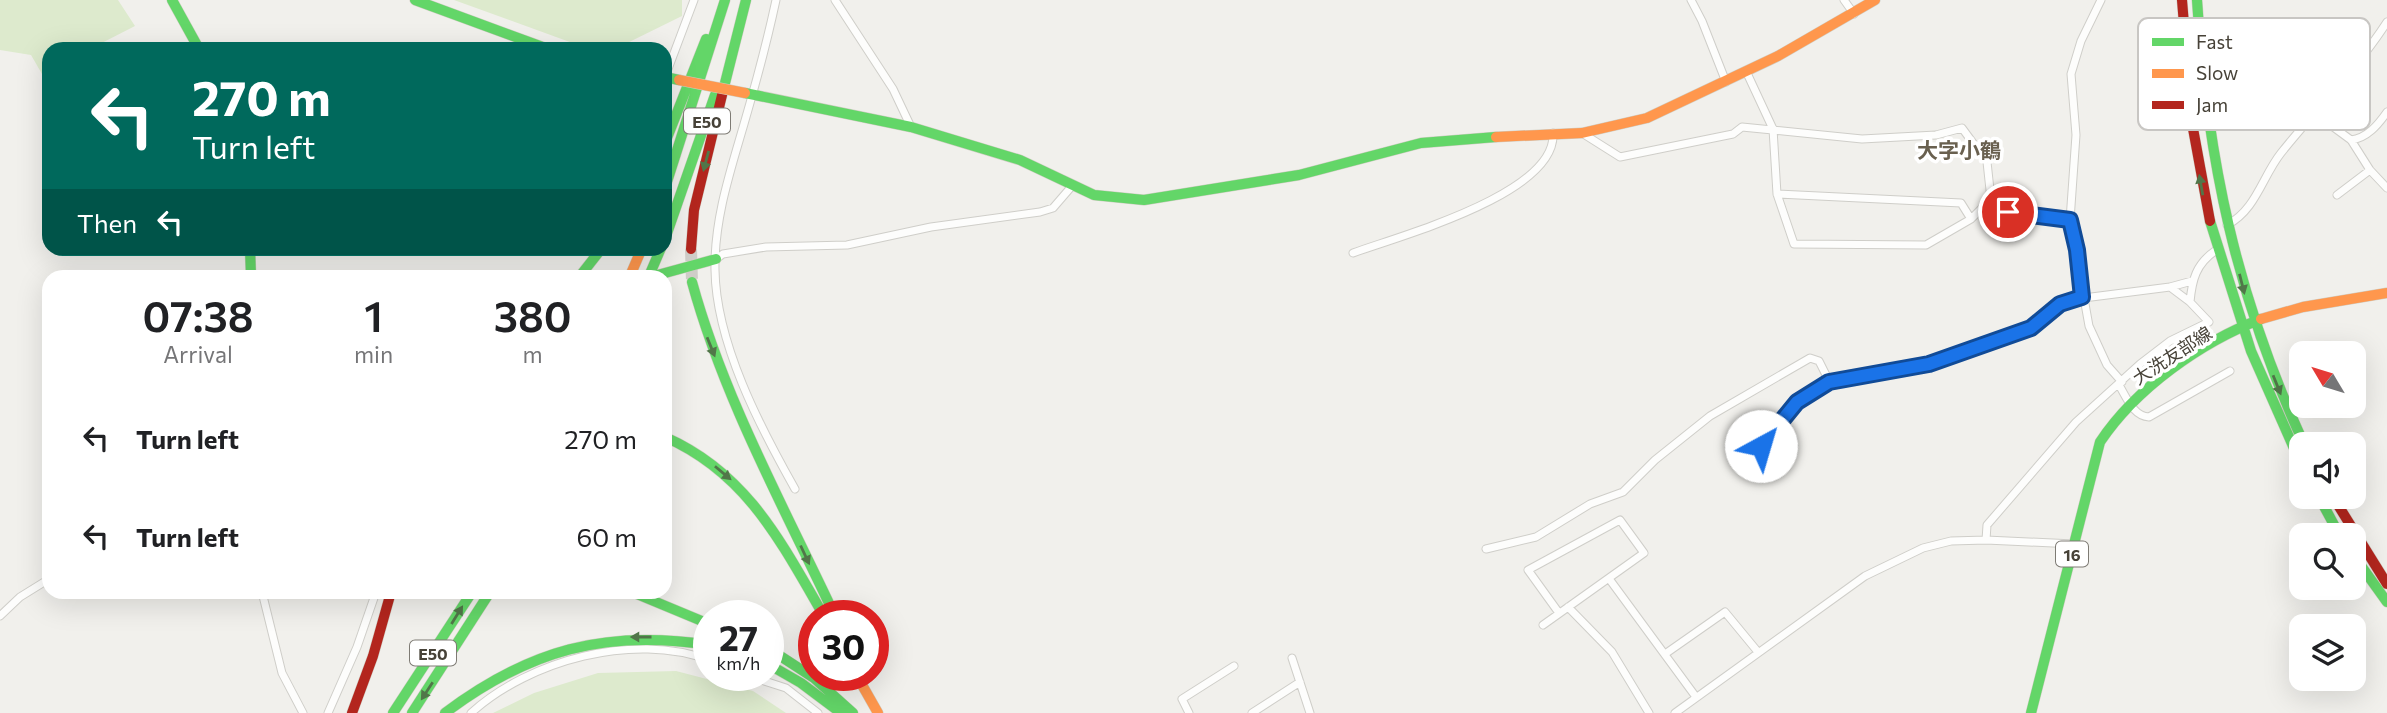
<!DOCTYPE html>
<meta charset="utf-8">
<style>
:root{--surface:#fff;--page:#f6f6f6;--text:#202124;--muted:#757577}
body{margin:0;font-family:Commissioner,"Noto Sans JP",sans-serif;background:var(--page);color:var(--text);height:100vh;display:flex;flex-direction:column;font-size:26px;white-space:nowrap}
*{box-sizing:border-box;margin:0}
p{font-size:23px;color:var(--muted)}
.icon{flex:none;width:38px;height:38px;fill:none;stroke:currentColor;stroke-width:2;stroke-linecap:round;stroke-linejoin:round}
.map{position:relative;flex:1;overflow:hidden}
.sheet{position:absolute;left:42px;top:270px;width:630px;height:329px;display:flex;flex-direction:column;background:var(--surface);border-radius:21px;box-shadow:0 7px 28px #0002}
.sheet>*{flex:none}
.hud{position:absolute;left:42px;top:42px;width:630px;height:214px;border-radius:21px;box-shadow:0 7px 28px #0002;background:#00695c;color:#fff;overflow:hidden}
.needle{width:46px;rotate:308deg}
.buttons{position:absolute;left:2289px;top:341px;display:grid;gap:14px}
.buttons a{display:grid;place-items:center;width:77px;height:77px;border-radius:14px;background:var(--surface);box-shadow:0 7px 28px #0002;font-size:35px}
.speed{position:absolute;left:693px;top:600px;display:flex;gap:14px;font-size:35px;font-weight:700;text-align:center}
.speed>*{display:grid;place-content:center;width:91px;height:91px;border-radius:50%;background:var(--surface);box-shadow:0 7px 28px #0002;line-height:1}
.speed small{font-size:18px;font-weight:400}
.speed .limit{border:10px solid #d22;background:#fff;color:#111}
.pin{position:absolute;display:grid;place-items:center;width:60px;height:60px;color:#fff;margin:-30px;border:4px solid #fff;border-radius:50%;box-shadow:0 2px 7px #0007}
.me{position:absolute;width:77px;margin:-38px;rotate:39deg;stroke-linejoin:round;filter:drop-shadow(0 0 5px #0008)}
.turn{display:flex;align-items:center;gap:24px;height:147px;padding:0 35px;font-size:32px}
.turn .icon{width:91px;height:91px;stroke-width:2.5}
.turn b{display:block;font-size:49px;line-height:60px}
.then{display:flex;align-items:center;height:66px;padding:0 35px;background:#0003;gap:14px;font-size:26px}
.eta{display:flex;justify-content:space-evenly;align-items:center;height:119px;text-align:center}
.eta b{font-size:42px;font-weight:600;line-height:49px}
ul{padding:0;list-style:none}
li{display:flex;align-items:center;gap:21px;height:98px;padding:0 35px}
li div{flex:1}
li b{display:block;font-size:26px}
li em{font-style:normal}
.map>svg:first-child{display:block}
</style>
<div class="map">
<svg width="2387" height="713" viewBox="0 0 2387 713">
<rect width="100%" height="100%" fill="#f1f0ec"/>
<path fill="#ddeacd" d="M0 0H118L135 26 90 49H49V71L42 74 31 55 0 50Z
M454 0H682V16L615 49H589Z
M676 671 753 691 786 713H493L534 693 598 673Z"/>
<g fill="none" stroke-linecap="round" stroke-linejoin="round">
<path stroke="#cfcdc8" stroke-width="12" stroke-dasharray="12 6" stroke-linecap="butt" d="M691 249 692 282"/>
<defs>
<path id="street" d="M776 0C767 42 756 83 744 124 730 172 714 220 715 270 716 343 760 427 795 489
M835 0 893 89 911 127
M1691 0 1702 21 1726 82
M1844 0 1854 14
M2101 0 2081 41 2071 74 2076 135 2070 220 2089 326 2107 365 2122 382
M1746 71 1773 129 1777 194 1794 244 1926 245 1971 219 1991 199
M665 77 694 0
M2317 115 2351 140 2370 170 2387 188
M1582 133 1620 157 1733 134 1742 127 1862 139 1936 135 1962 128 1987 162 1991 199 2008 212 2070 220
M2351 140C2367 138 2378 125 2387 112
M1777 194 1961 203 1971 219
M2337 195 2370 170
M2227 225C2256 210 2262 177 2281 153 2317 108 2356 70 2387 22
M1353 253C1399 236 1557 194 1553 133
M716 259 723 254 766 247 847 245 931 227 1040 212 1053 208 1072 186
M2170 287 2192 281
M2190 302C2192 280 2196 264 2215 251
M2119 385C2127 398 2133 416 2149 417L2230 371
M1748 469 1761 446 1797 402 1829 381 1929 364 2016 334 2031 328 2068 300 2170 287 2190 302 2209 322 2170 341 2140 364 2076 422 1987 525 1986 540
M1486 549 1536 537 1590 504 1623 492 1655 460 1710 416 1810 358 1819 361 1829 381
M1610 580 1696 697
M262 592 282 673 303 713
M1568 607 1612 652 1649 713
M0 616 20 597 49 579
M1543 625 1644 553 1620 520 1528 570 1559 613
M1665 654 1725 612 1758 652
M1292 658 1310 713
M749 676 786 688 818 713
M328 713 357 647 376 592
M471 713C530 660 633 632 709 660
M1189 713 1182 699 1234 666
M1252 713 1300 682
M1675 713 1865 576 1923 548 1951 541 1986 540 2074 544"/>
<path id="fast" d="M172 0 199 49
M415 0 548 49
M2197 0C2207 159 2237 299 2304 444
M665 77 679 80
M723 91 746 0
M745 93 911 127 1020 160 1094 195 1144 200 1299 175 1421 143 1496 137
M665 143 706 39
M665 188 725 0
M2210 221 2251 351 2301 464
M665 239 715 95
M250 248 251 276
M580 276 602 248
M649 276 661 248
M654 276 716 259
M692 282C724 399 784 507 835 616
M665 437C747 473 781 542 824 616
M2319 497 2340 536
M2354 556 2387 602
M632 592 709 624
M768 648 814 678 853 713
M768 664 801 683 841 713
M393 713 472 592
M412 713 490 592
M445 713C529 650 605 629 709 645
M2031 713 2100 442C2136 388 2201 342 2261 319"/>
<path id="slow" d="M1496 137 1582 133 1647 118 1778 56 1875 0
M630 276 642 248
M2261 319 2303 307 2387 293
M857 676 878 713"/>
<path id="jam" d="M2182 0 2192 123 2210 221
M691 249 694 210 723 91
M2333 497 2387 584
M352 713 373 656 391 592"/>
</defs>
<use href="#street" stroke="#cfcec9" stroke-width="9"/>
<use href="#fast" stroke="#d0cdc3" stroke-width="11"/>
<use href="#slow" stroke="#d0cdc3" stroke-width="11"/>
<use href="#jam" stroke="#d0cdc3" stroke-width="11"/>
<use href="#street" stroke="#fdfdfc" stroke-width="7"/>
<use href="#fast" stroke="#63d668" stroke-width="10"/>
<use href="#slow" stroke="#ff974d" stroke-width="10"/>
<use href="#jam" stroke="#b3261e" stroke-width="10"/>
<defs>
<path id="slow-bridge" d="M679 80 745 93"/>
</defs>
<use href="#slow-bridge" stroke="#d0cdc3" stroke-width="11" stroke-linecap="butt"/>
<use href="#slow-bridge" stroke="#ff974d" stroke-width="10"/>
</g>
<defs><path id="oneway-solid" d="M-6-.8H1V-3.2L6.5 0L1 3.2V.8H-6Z" transform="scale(1.75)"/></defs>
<g fill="#517649">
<use href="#oneway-solid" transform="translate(706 161) rotate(105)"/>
<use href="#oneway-solid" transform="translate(2201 185) rotate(-100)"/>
<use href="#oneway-solid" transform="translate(2242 284) rotate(76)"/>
<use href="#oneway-solid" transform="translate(711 347) rotate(68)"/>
<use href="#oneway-solid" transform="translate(2277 385) rotate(68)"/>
<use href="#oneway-solid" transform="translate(723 473) rotate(40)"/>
<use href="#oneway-solid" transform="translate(805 555) rotate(65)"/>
<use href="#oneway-solid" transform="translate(457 615) rotate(-58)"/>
<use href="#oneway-solid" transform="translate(641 637) rotate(180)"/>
<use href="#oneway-solid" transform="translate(427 691) rotate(123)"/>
</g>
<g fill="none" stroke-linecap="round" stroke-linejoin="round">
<defs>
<path id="route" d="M1761 446 1797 402 1829 382 1929 364 2031 328 2060 304 2082 297 2077 250 2070 220 2008 212"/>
</defs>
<use href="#route" stroke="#114b97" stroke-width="18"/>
<use href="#route" stroke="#1a73e8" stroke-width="12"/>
</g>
<g text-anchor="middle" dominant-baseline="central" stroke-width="7" stroke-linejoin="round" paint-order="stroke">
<g fill="#fff" stroke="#7e7b74" stroke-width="2">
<rect x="684" y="108.5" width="46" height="25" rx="5"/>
<rect x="2056" y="541.5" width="32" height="25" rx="5"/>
<rect x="410" y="640.5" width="46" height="25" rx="5"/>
</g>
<g font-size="16" font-weight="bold" fill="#474238">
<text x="707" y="121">E50</text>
<text x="2072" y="554">16</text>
<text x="433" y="653">E50</text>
</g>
<g font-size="18" fill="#474238" stroke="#fff">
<text transform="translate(2172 355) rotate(-33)">大洗友部線</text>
</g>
<g font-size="21" font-weight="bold" fill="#69604f" stroke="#fff">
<text x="1959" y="149">大字小鶴</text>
</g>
</g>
<rect x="2138" y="18" width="232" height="112" rx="10" fill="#fff" stroke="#c8c6c3" stroke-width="2"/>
<rect x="2152" y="38" width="32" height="8" fill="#63d668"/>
<rect x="2152" y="69" width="32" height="9" fill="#ff974d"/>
<rect x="2152" y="101" width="32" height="8" fill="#b3261e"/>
<g font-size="19" fill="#474238">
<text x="2196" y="49">Fast</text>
<text x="2196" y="80">Slow</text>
<text x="2196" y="112">Jam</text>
</g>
</svg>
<div class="buttons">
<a><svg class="needle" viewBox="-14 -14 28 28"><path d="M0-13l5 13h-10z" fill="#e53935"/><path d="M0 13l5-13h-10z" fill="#757577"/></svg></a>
<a><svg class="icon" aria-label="sound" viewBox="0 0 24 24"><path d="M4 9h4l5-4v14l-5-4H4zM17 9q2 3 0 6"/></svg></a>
<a><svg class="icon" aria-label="search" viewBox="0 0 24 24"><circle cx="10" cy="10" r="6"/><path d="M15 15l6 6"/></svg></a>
<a><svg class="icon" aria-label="layers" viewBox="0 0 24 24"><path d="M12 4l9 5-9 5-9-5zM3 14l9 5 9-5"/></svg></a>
</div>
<div class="speed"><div>27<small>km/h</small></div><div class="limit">30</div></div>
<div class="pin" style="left:2008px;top:212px;background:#d93025"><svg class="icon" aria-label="arrive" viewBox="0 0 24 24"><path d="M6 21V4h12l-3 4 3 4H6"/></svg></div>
<svg class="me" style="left:1761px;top:446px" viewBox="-20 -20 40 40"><circle r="19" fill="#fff"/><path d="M0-13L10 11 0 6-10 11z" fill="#1a73e8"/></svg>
<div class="hud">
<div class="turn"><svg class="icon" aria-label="left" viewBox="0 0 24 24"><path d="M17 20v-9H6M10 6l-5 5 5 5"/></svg><div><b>270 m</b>Turn left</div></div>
<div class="then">Then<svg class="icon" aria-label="left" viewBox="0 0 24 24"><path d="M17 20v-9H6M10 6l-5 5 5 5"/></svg></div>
</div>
<section class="sheet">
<div class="eta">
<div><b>07:38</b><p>Arrival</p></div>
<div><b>1</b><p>min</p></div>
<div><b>380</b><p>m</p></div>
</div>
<ul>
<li><svg class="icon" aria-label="left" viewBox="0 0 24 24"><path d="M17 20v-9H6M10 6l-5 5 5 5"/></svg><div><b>Turn left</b></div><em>270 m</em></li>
<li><svg class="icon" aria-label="left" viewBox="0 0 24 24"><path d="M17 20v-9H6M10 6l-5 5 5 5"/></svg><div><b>Turn left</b></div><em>60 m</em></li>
</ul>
</section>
</div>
